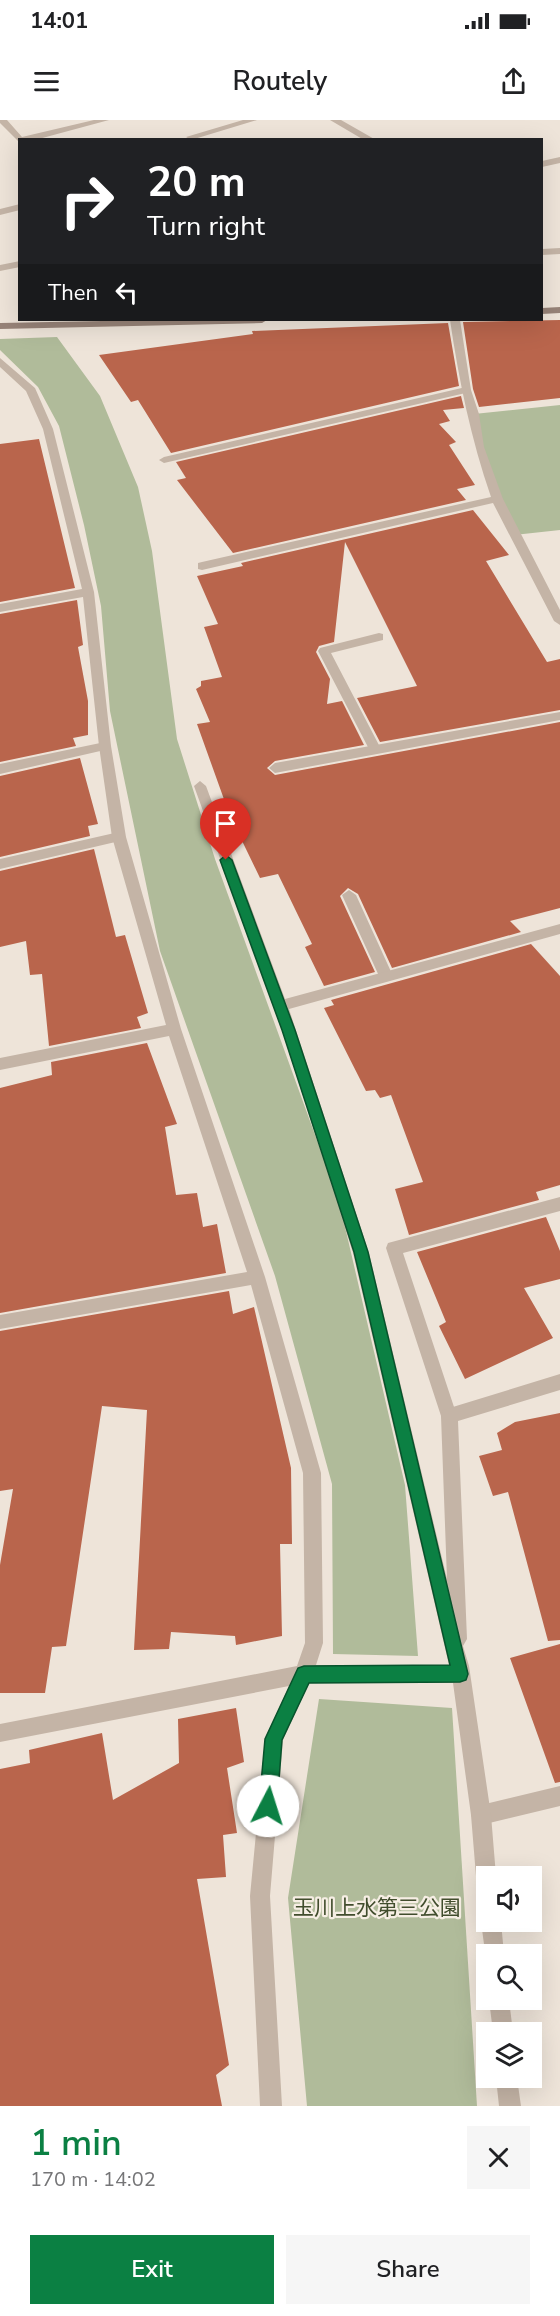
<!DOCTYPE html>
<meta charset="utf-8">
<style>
:root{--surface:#fff;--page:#f6f6f6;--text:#202124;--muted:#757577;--accent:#0b8043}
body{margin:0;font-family:"Nunito Sans","Noto Sans JP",sans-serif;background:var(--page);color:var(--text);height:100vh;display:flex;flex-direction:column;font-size:22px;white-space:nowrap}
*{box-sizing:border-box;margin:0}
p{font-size:20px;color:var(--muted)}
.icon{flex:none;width:33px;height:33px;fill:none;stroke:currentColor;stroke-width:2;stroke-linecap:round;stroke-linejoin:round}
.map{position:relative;height:1986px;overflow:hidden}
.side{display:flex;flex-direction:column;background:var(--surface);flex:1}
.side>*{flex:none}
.banner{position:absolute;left:18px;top:18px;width:525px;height:183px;border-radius:0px;box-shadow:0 6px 24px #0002;background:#202124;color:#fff;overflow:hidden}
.tools{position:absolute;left:476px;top:1746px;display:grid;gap:12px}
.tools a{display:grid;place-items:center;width:66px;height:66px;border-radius:0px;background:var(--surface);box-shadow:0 6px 24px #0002;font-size:30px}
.pin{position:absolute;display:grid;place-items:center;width:51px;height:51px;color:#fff;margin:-62px -26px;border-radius:50% 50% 50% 0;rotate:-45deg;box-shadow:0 0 6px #0007}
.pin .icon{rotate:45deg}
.me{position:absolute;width:66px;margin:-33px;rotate:5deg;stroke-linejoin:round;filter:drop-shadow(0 0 4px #0008)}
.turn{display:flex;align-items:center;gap:21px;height:126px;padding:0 30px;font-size:27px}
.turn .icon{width:78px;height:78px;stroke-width:2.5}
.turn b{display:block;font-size:42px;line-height:51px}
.then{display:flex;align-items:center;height:57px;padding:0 30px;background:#0003;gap:12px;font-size:22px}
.round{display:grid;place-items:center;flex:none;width:63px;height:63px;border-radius:0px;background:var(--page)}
.headline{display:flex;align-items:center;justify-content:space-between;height:102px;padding:0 30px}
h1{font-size:36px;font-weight:600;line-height:45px;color:var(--accent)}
.primary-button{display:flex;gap:12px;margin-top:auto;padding:12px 30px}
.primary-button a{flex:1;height:69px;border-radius:0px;background:var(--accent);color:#fff;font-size:24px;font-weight:600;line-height:69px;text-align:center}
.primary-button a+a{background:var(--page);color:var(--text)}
.status{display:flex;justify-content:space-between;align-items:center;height:42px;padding:0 30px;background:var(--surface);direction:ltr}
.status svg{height:16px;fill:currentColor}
header{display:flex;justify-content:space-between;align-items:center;height:78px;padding:0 30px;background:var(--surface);font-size:27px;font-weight:600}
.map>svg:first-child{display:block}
</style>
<div class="status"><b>14:01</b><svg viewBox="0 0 49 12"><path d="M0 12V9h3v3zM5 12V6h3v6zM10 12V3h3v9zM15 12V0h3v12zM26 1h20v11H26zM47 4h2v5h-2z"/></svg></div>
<header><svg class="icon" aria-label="menu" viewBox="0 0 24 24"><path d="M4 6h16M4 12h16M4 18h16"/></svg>Routely<svg class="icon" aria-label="share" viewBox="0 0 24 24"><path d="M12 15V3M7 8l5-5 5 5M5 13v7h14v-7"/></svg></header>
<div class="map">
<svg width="560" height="1986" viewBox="0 0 560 1986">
<rect width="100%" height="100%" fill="#eee4d9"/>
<path fill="#b0bb9a" d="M57 217 100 276 138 367 152 431 177 619 215 739 339 1081 405 1365 418 1536 333 1534 332 1364 275 1156 160 831 110 591 101 486 84 405 59 306 38 267 0 230V219Z
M560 285V410L514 415 497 379 474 294Z
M319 1579 452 1588 477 1986H307L288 1778Z"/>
<path fill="#b9654c" d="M560 200V278L479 287 473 269 463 202Z
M448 203 459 266 171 333 138 280 131 282 99 235 253 214 252 211Z
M461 276 464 288 443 290 450 301 439 304 456 322 449 325 475 365 457 369 466 380 233 433 177 360 186 358 176 342Z
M39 319 75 468 0 482V324Z
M473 390 509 435 486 441 547 542 560 539V590L380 622 357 578 417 566 345 422 334 522 319 526 316 532 330 559 327 584 342 581 364 625 275 641 267 648 275 655 560 602V788L510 801 521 812 392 848 358 774 348 768 340 776 375 852 324 866 305 827 312 824 278 754 260 758 230 696 197 604 210 602 196 569 201 566V561L222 557 204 507 218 504 197 456 243 446 241 443Z
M77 480 83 525 78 527 88 581V615L73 618 76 626 0 642V494Z
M80 638 98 704 88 706 90 716 0 737V656Z
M94 729 116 817 125 815 148 893 137 897 141 908 49 926 42 854 30 855 26 821 0 827V751Z
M531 824 560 856V1065L536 1072 539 1080 409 1115 395 1069 423 1062 391 975 380 978 375 970 366 971 324 888 334 885 331 880Z
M147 923 177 1004 165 1007 176 1075 197 1073 203 1107 217 1104 226 1153 0 1193V968L52 955 51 942Z
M546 1097 560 1131V1159L524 1168 553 1218 465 1259 439 1206 446 1202 417 1132Z
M229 1171 233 1194 254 1187 291 1348 292 1424H280L282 1516 236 1525 235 1516 171 1512 169 1529 134 1530 147 1290 102 1286 66 1526 52 1527 45 1573H0V1445L13 1369 0 1371V1211Z
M560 1293V1520L548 1521 508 1372 493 1376 479 1336 502 1330 497 1313 515 1302Z
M560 1524V1662L555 1663 510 1538Z
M236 1588 244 1642 227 1648 237 1713 223 1715 226 1757 197 1759 229 1945 216 1955 222 1986H0V1649L30 1643 29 1630 102 1613 113 1680 179 1643 178 1599Z"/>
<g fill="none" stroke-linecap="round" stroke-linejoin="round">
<path fill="#c4b4a6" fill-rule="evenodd" d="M0 0H7L22 17 94 0H109L35 20H20V23L0 3Z
M243 0H257L191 20 186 17Z
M560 37V43L542 47V41Z
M20 84V90L0 95V89Z
M560 128V134L542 135V129Z
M20 141V147L0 151V145Z
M466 267 470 268V272L164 343 159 340 164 337Z
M379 513 383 514V520L331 533 381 629 375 634 369 629 318 531 320 528Z
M105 622 111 626 109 629 0 654V644Z
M119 712 126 717 124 720 0 749V739Z
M349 770 356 775 393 856 391 860H381L379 856 342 775Z
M560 1077V1091L403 1133 457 1296 455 1302 449 1304 443 1302 386 1128 388 1123Z
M560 1666V1686L481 1705 474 1702 471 1695 474 1688 481 1685Z"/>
<path fill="#c4b4a6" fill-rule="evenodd" d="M330 0H341L376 20H364Z
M450 200H460L471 270 479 294 484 327 503 379 560 490V505L554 501 493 383 202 450 198 449V443L202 442 491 377C471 319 459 261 450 200Z
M0 238 35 268 53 309 94 472 111 626 126 717 181 909 265 1157 321 1353 323 1523 316 1545H449L353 1133 282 910 194 666 200 661 206 666 285 879 560 804V814L289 889 369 1133 447 1459 441 1296 443 1290 560 1254V1270L458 1301 467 1519 463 1526 469 1546 491 1695 496 1756H486V1766L479 1763 476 1756 471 1695 453 1563H309L283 1620 270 1776 282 1986H260L250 1776 265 1619 289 1566 0 1622V1604L297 1546 305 1523 303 1353 251 1165 0 1209V1195L247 1152 169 916 0 950V938L166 905 112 717 99 626 83 477 0 492V484L82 469 43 309 26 271 0 247Z
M560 592V600L275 653 269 648 275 643Z
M486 1794V1802H501L504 1834H486V1839L481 1802Z
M489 1880H509L513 1912H493Z
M496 1958H517L521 1986H499Z"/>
<path fill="#978378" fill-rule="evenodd" d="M560 187V193L542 194V188Z
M153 200H267L262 203 0 209V203Z"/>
</g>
<path fill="#0b8043" stroke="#07532c" stroke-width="1.5" d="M226 735 232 740 295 910 368 1132 468 1554 466 1560 460 1562 309 1563 282 1620 277 1686 274 1693 268 1695 262 1693 259 1686 265 1619 298 1548 304 1546 450 1545 354 1132 282 910 220 740Z"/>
<g text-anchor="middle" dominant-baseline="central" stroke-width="4.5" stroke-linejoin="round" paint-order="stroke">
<g font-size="21" fill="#414d2d" stroke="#f6eee4">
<text x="377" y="1788">玉川上水第三公園</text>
</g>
</g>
</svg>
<div class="tools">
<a><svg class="icon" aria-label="sound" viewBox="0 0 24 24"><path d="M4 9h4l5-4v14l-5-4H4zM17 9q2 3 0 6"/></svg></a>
<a><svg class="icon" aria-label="search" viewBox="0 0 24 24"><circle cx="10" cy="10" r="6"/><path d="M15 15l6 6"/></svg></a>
<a><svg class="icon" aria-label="layers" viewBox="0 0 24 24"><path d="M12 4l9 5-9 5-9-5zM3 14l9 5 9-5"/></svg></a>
</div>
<div class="pin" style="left:226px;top:740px;background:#d93025"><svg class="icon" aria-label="arrive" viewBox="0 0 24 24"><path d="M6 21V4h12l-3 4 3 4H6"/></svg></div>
<svg class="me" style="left:268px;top:1686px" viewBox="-20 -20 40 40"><circle r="19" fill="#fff"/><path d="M0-13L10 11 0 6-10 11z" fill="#0b8043"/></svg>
<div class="banner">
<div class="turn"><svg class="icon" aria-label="right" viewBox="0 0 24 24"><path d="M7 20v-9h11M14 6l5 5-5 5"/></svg><div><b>20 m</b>Turn right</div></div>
<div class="then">Then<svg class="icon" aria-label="left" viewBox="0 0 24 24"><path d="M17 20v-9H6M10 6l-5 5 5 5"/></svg></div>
</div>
</div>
<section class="side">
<div class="headline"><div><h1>1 min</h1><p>170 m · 14:02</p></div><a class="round"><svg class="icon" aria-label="close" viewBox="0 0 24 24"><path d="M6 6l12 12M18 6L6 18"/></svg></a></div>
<div class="primary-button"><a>Exit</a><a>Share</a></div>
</section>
